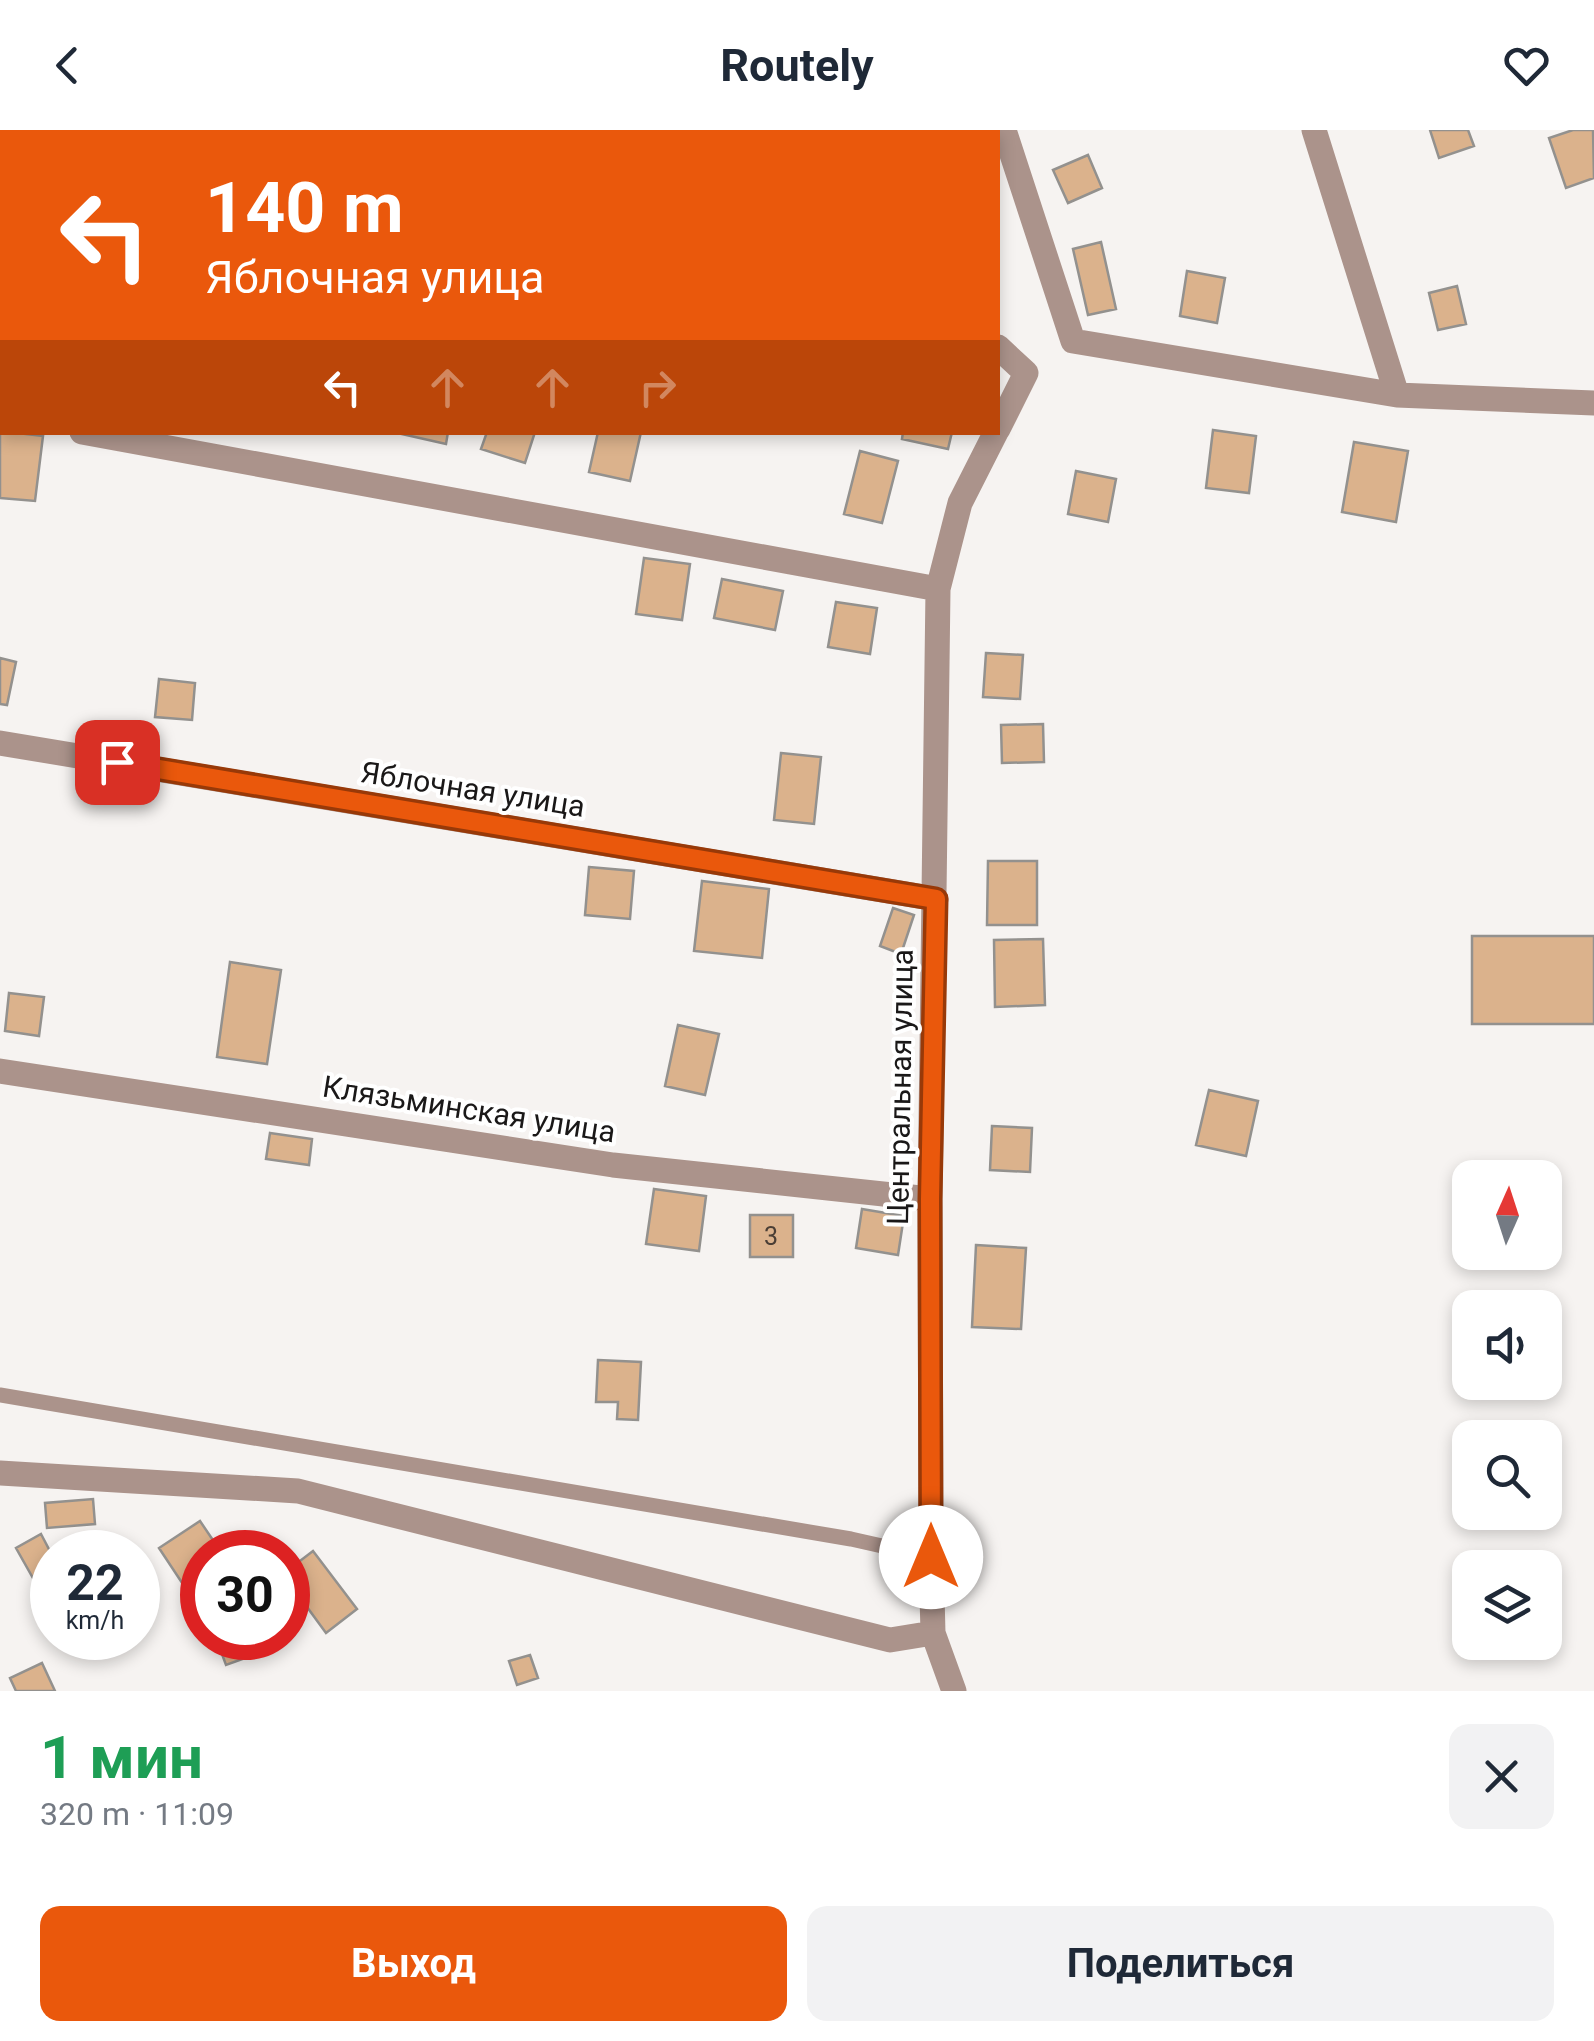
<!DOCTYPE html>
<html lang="ru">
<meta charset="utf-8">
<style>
:root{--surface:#fff;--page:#f2f2f3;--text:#1f2937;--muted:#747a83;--accent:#ea580c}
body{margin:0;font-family:Roboto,sans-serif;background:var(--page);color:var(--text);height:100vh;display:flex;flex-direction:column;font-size:38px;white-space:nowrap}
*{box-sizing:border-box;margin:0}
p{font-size:32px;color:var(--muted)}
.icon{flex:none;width:55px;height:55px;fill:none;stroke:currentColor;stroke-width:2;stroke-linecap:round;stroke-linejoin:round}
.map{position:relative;height:1561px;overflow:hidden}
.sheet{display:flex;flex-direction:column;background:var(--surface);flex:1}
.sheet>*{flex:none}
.guide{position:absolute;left:0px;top:0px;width:1000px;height:305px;box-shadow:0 5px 15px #0003;background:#ea580c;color:#fff;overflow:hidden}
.needle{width:65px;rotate:3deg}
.buttons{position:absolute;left:1452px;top:1030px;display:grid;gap:20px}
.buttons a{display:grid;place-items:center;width:110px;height:110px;border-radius:20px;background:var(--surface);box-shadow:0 5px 15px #0003;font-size:50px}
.speed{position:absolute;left:30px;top:1400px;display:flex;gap:20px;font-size:50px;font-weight:700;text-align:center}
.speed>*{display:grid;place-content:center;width:130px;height:130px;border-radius:50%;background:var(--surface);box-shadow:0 5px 15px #0003;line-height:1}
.speed small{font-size:25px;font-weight:400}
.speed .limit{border:15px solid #d22;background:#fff;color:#111}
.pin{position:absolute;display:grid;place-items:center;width:85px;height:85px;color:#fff;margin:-42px;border-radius:20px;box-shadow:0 5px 15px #0006}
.me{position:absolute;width:110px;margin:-55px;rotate:0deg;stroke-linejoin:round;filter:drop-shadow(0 0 8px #0008)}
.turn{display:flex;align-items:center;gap:35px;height:210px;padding:0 40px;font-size:45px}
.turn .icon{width:130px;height:130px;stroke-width:2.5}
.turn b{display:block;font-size:70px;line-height:85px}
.lanes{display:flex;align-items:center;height:95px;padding:0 40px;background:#0003;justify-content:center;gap:50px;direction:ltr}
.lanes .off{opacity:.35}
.round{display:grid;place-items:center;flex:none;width:105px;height:105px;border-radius:20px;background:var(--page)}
.summary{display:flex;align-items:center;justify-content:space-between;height:170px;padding:0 40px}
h1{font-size:60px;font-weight:700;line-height:75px;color:#1e9e55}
.action{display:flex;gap:20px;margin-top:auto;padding:20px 40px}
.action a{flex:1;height:115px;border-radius:20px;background:var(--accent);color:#fff;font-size:40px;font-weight:700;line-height:115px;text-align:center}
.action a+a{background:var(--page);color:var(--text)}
header{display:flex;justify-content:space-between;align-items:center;height:130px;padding:0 40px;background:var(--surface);font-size:45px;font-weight:700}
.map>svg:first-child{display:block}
</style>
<header><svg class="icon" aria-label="back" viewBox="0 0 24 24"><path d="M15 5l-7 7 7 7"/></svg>Routely<svg class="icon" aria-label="heart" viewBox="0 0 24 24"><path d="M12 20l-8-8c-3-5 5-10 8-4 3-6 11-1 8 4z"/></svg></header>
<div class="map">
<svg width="1594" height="1561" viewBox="0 0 1594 1561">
<rect width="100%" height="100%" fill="#f6f3f1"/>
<path fill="#dbb28c" stroke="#93918e" stroke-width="2.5" d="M1430 0H1468L1474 16 1439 28Z
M1573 0H1593L1594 48 1566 58 1549 8Z
M1088 25 1102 58 1068 73 1053 40Z
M1101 112 1116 179 1088 185 1073 119Z
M1187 141 1225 148 1217 193 1180 186Z
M1457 156 1466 194 1438 200 1429 163Z
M1213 300 1256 306 1249 363 1206 358Z
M0 301 43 306 35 371 0 368Z
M393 302H448L446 314Z
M487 302H535L525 333 481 319Z
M598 302H641L630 351 589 342Z
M903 302H952L948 319 902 309Z
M1354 312 1408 321 1396 392 1342 382Z
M860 321 898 331 882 393 844 384Z
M1076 341 1116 349 1108 392 1068 384Z
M644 428 690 434 682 490 636 484Z
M722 449 783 461 775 500 714 488Z
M836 472 877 478 870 524 828 517Z
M986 523 1023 525 1020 569 983 567Z
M0 528 16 532 7 575 0 574Z
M159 549 195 553 192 590 155 587Z
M1043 594 1044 632 1002 633 1001 595Z
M781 623 821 627 814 694 774 690Z
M988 731H1037V795H987Z
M589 737 634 741 630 789 585 785Z
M702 751 769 759 762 828 694 821Z
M893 778 914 785 901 824 880 816Z
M1472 806H1594V894H1472Z
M1043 809 1045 875 995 877 994 810Z
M230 832 281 840 267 934 217 927Z
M9 863 44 867 39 906 5 901Z
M678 895 719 904 705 965 665 956Z
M1209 960 1258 971 1246 1026 1196 1015Z
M992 996 1032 998 1030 1042 990 1040Z
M270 1003 312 1009 309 1035 266 1029Z
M654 1059 706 1066 699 1121 646 1114Z
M862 1079 904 1086 898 1125 856 1118Z
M750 1085H793V1127H750Z
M976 1115 1026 1118 1021 1199 972 1197Z
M598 1230 641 1232 638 1290 617 1289 618 1272H596Z
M93 1369 95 1394 47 1398 45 1373Z
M200 1391 221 1422H202V1469L196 1474 159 1418Z
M41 1404 52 1425V1459L42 1464 16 1418Z
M313 1421 357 1479 326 1503 288 1451V1440Z
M216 1508H269L273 1518 226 1535Z
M530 1525 538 1548 517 1555 509 1531Z
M42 1533 55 1561H16L10 1548Z"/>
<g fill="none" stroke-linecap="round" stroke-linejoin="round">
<path stroke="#ab938b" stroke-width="15" d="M0 1265 851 1409 931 1427"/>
<path stroke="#ab938b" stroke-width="25" d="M761 0 764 2
M1004 0 1073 211 1397 265 1594 273
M1314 0 1397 265
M998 217 1026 243 998 299
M0 288H2
M82 302 938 459
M0 613 936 769
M0 941 613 1035 930 1069
M0 1343 298 1361 890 1510 933 1503
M954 1561 933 1503 931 1427 930 1069 938 459 960 373 996 302"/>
</g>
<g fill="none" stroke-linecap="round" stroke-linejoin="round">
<defs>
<path id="route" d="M117 632 936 769 930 1069 931 1427"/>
</defs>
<use href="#route" stroke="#983908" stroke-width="25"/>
<use href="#route" stroke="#ea580c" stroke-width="18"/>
</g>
<g text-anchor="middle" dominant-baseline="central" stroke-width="8" stroke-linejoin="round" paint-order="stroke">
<g font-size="25" fill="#4a3e35">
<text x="771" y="1106">3</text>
</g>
<g font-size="30" fill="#1a1818" stroke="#fff">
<text transform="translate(473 659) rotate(9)">Яблочная улица</text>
<text transform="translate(900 957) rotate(-89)">Центральная улица</text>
<text transform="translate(469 979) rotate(9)">Клязьминская улица</text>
</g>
</g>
</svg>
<div class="buttons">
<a><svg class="needle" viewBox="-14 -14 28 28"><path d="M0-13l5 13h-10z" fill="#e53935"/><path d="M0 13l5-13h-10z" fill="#747a83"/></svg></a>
<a><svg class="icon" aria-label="sound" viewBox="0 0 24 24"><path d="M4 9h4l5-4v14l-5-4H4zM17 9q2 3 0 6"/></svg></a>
<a><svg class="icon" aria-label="search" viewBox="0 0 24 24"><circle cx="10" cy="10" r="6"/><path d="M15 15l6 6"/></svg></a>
<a><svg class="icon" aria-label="layers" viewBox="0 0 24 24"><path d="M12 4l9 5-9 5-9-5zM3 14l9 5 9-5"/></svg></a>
</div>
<div class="speed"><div>22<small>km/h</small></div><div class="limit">30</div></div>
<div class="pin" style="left:117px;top:632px;background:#d93025"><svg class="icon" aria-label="arrive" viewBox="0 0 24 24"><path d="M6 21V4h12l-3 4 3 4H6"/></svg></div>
<svg class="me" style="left:931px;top:1427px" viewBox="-20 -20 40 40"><circle r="19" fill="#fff"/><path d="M0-13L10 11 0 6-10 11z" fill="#ea580c"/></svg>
<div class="guide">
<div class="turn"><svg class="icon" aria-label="left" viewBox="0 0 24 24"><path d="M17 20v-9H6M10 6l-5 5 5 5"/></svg><div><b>140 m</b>Яблочная улица</div></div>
<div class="lanes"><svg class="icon" aria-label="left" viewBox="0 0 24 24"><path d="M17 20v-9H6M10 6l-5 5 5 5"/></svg><svg class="icon off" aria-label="ahead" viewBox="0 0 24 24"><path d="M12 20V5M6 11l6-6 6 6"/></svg><svg class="icon off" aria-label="ahead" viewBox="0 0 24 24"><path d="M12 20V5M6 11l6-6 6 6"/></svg><svg class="icon off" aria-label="right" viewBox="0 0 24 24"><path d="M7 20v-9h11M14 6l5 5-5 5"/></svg></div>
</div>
</div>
<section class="sheet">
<div class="summary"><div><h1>1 мин</h1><p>320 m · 11:09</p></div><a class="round"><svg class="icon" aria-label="close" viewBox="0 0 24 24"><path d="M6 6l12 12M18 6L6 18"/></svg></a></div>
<div class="action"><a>Выход</a><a>Поделиться</a></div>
</section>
